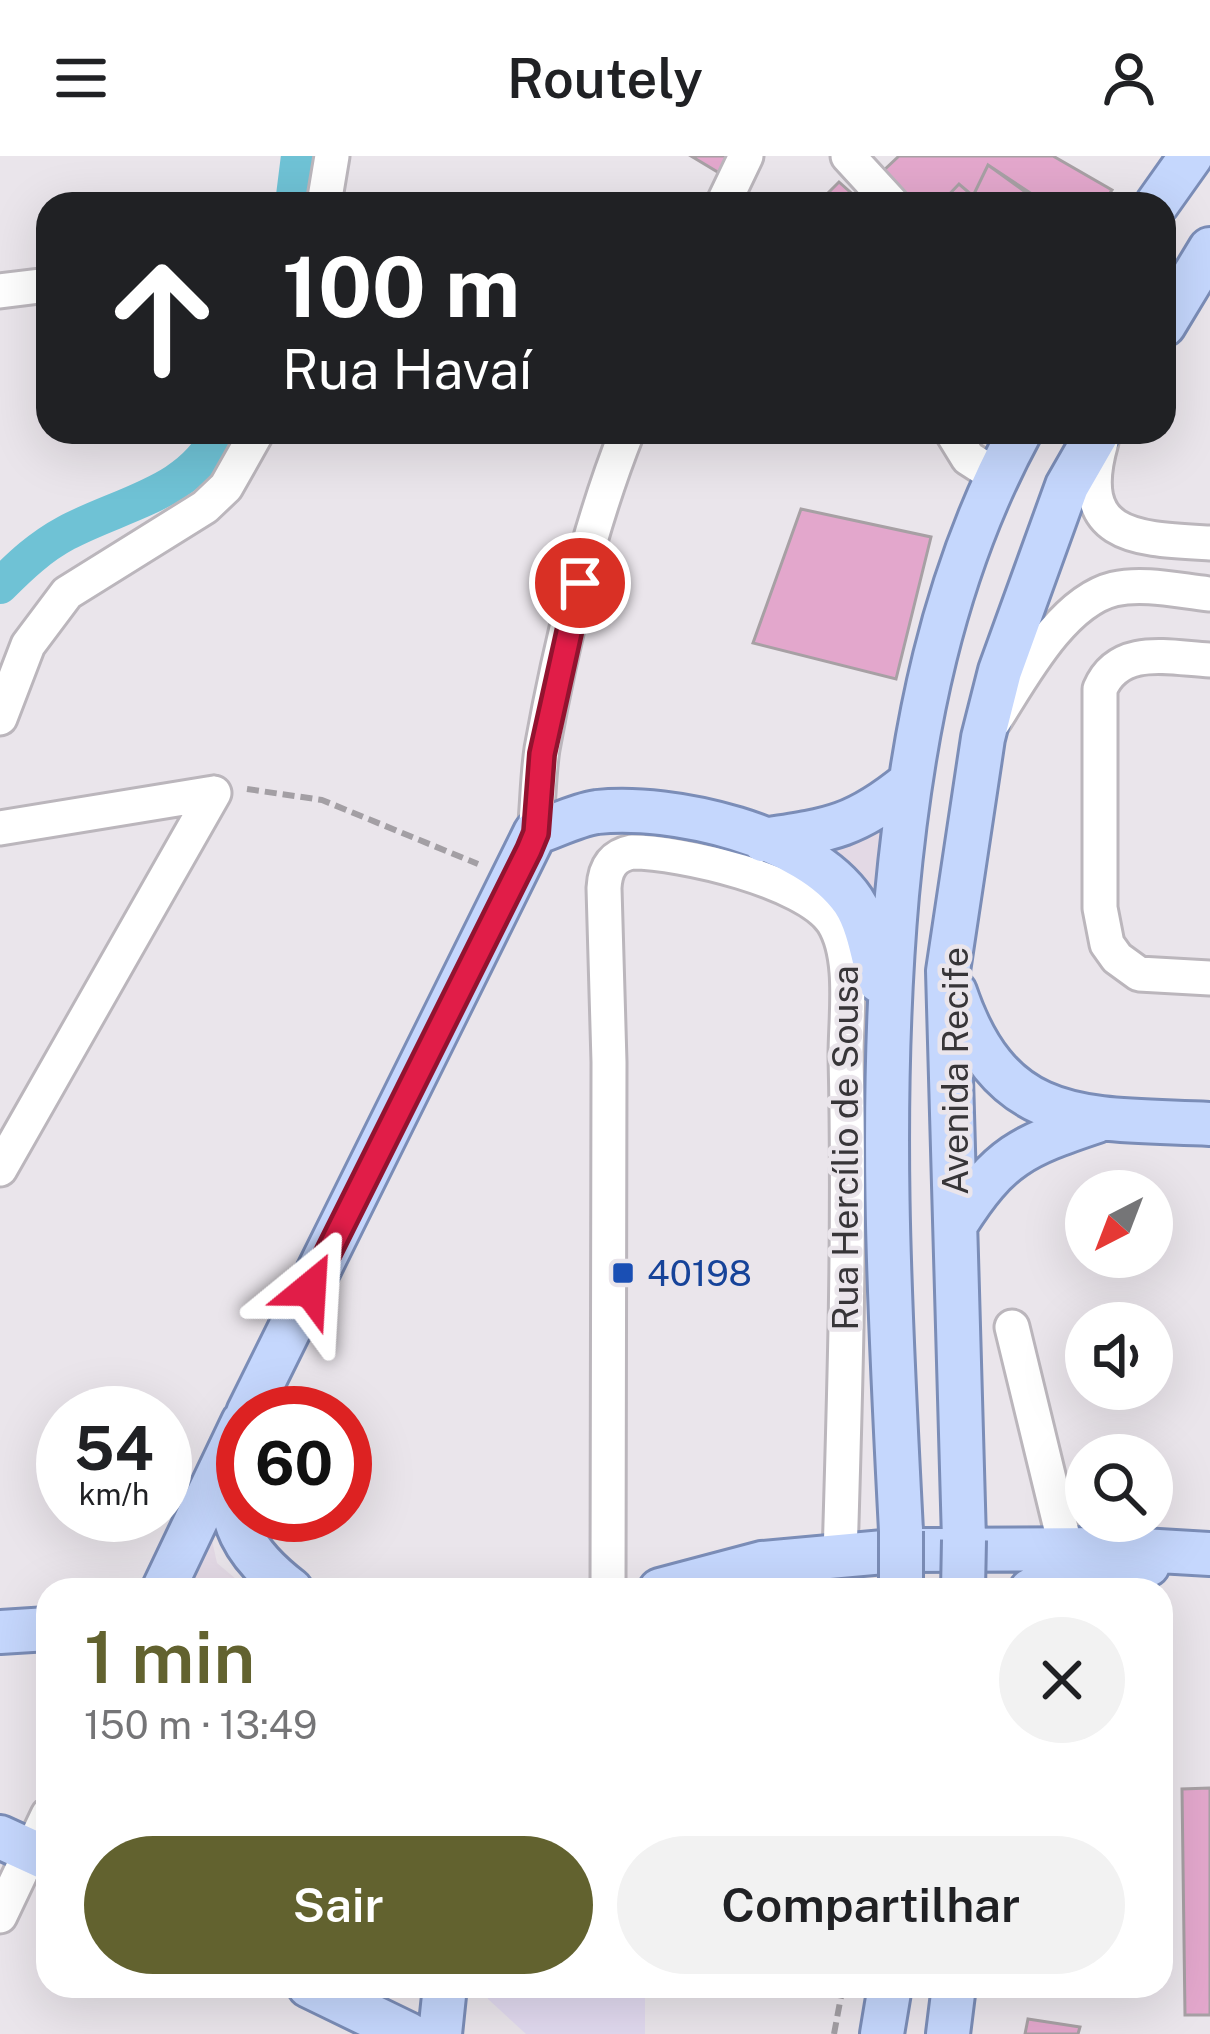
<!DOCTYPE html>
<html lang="pt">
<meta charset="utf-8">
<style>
:root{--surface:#fff;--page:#f2f2f2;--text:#202124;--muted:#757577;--accent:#62622f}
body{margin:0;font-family:"Public Sans",sans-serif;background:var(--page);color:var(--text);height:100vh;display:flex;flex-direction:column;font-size:45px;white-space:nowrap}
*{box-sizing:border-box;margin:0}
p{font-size:39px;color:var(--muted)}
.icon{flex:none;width:66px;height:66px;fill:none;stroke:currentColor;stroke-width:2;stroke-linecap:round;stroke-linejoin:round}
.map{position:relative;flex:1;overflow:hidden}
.panel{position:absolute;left:36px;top:1422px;width:1137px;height:420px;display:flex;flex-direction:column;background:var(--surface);border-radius:36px;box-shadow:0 12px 48px #0002}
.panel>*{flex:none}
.guide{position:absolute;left:36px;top:36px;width:1140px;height:252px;border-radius:36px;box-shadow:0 12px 48px #0002;background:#202124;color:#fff;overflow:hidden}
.needle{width:78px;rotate:222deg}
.tools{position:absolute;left:1065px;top:1014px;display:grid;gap:24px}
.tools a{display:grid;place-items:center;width:108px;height:108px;border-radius:50%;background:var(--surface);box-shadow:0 12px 48px #0002;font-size:60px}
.speed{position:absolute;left:36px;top:1230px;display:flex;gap:24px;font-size:60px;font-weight:700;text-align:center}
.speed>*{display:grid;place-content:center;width:156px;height:156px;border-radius:50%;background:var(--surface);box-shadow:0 12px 48px #0002;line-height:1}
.speed small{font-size:30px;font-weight:400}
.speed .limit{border:18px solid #d22;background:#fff;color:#111}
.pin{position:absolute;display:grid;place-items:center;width:102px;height:102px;color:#fff;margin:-51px;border:6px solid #fff;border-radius:50%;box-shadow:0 3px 12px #0007}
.me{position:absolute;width:132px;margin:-66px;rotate:27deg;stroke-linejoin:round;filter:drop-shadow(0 0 9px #0008)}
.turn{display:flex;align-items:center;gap:42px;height:252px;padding:0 48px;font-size:54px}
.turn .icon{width:156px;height:156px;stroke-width:2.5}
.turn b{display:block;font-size:84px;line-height:102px}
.round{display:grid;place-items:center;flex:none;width:126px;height:126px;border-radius:63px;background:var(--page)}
.summary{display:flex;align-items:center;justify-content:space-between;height:204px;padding:0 48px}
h1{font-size:72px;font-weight:600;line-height:90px;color:var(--accent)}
.primary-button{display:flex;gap:24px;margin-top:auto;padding:24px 48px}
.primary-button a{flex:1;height:138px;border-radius:72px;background:var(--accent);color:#fff;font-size:48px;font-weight:600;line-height:138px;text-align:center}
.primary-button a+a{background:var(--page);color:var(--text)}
header{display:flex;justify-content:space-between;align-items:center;height:156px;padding:0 48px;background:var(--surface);font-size:54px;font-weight:600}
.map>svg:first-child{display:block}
</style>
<header><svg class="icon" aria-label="menu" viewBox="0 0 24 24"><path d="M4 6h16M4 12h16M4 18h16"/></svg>Routely<svg class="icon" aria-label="person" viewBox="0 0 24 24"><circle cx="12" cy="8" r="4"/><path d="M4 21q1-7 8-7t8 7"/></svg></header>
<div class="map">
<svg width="1210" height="1878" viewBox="0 0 1210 1878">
<rect width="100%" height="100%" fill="#eae5eb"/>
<path fill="#e3d9e5" d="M888 656 871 829 796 700 846 691Z
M211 1380 217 1407 249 1434H132L183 1394Z"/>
<path fill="#e1d9ef" d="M486 1830H645V1878H526L488 1843Z"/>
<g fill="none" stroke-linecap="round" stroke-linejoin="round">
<path stroke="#6fc2d5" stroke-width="36" d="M293 48 299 0
M0 430C21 409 40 391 66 377 122 347 191 338 220 276"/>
</g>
<path fill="#e3a7cc" stroke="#a7a0a4" stroke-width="3" d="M691 0H735L726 21Z
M899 0H1053L1112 34 1102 48H1047L988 9 973 40 959 28 940 48H912L883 15Z
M988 9 1024 35 1046 48H940L959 28 973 40Z
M839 26 859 44 854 48H817Z
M801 353 931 381 896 523 753 487Z
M1210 1632V1859H1185L1182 1633Z
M1028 1863 1080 1871 1078 1878H1025Z"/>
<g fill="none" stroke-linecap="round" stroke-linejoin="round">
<defs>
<path id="minor" d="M848 0 892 48
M324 48 332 0
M723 48 746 0
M0 135 48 129
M952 276 968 302 996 320
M1101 286C1073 383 1137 383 1210 387
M1210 504C1170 502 1119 488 1100 533V752L1107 788 1117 802 1139 818 1210 822
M0 562 28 489 67 437 205 351 226 331 257 276
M994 565C1021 523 1061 446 1114 433 1144 426 1180 435 1210 438
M0 672 214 637
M535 677C538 649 538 620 542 593 560 492 589 371 627 276
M0 1013 214 637
M1012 1171 1066 1393
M608 1434 609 906 604 732C605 713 612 700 632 696 681 696 806 725 833 766 855 801 846 860 846 900 850 1067 845 1234 840 1401
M0 1760 48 1659"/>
<path id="major" d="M1157 48 1191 0
M1164 169 1210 93
M763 684C830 674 855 671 909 627
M955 836C1002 975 1088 962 1210 968
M956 1068C999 1000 1022 990 1097 965
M248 1257 535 677C556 670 576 659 597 656 672 648 808 679 853 745 868 768 872 799 879 825
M230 1305C227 1366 243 1397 291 1434
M901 1375C890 1161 878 953 897 739 912 577 942 420 1020 276
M964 1384 948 815 983 582 1000 515 1067 330 1098 276
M163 1434 243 1266
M660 1434 762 1407 906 1394 1125 1393 1210 1398
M1031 1434 1148 1409
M0 1476 48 1473
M0 1681 48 1703
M309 1830 408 1878
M440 1878 445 1830
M882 1878 890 1830
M948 1878 954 1830"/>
</defs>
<use href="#minor" stroke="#bbb6bc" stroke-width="39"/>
<use href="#major" stroke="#7b8db7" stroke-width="48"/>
<path stroke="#a39fa4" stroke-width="6" stroke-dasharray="12 6" stroke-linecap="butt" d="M247 633 322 644 478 708
M834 1878 843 1830"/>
<use href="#minor" stroke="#fff" stroke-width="33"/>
<use href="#major" stroke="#c5d7fd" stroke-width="42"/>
<defs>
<path id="major-bridge" d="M901 1434V1375
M963 1434 964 1384"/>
</defs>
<use href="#major-bridge" stroke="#7b8db7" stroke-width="48" stroke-linecap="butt"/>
<use href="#major-bridge" stroke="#c5d7fd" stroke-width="42"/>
</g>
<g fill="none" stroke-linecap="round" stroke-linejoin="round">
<defs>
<path id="route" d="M310 1133 529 694 536 677 542 598 580 427"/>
</defs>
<use href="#route" stroke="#92132f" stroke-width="30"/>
<use href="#route" stroke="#e11d48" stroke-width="21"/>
</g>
<rect fill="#1a4fb4" stroke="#eae5eb" stroke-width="4.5" x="611" y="1105" width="24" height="24" rx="6"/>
<g text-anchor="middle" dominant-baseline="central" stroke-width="9" stroke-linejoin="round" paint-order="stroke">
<g font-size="36" fill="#373538" stroke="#eae5eb">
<text transform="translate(955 915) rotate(-90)">Avenida Recife</text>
<text transform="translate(845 992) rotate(-90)">Rua Hercílio de Sousa</text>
</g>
<g font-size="36" fill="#164399" stroke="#eae5eb" text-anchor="start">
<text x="647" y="1117">40198</text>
</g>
</g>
</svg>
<div class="tools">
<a><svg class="needle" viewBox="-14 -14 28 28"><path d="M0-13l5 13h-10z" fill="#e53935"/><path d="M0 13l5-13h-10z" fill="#757577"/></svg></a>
<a><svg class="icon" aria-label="sound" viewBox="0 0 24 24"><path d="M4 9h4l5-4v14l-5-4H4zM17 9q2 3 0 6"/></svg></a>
<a><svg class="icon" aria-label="search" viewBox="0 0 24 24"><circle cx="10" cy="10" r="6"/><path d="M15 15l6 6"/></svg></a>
</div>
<div class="speed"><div>54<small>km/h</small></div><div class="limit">60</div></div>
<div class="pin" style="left:580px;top:427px;background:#d93025"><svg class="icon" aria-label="arrive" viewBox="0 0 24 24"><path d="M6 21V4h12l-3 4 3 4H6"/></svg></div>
<svg class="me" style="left:310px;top:1133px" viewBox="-20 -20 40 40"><path d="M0-17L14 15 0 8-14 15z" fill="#e11d48" stroke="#fff" stroke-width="4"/></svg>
<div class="guide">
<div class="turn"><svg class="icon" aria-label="ahead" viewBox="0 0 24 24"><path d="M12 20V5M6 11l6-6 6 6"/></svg><div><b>100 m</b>Rua Havaí</div></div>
</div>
<section class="panel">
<div class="summary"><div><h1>1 min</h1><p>150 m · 13:49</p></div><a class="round"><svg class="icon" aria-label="close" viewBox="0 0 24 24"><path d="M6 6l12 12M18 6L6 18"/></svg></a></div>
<div class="primary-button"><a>Sair</a><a>Compartilhar</a></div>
</section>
</div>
